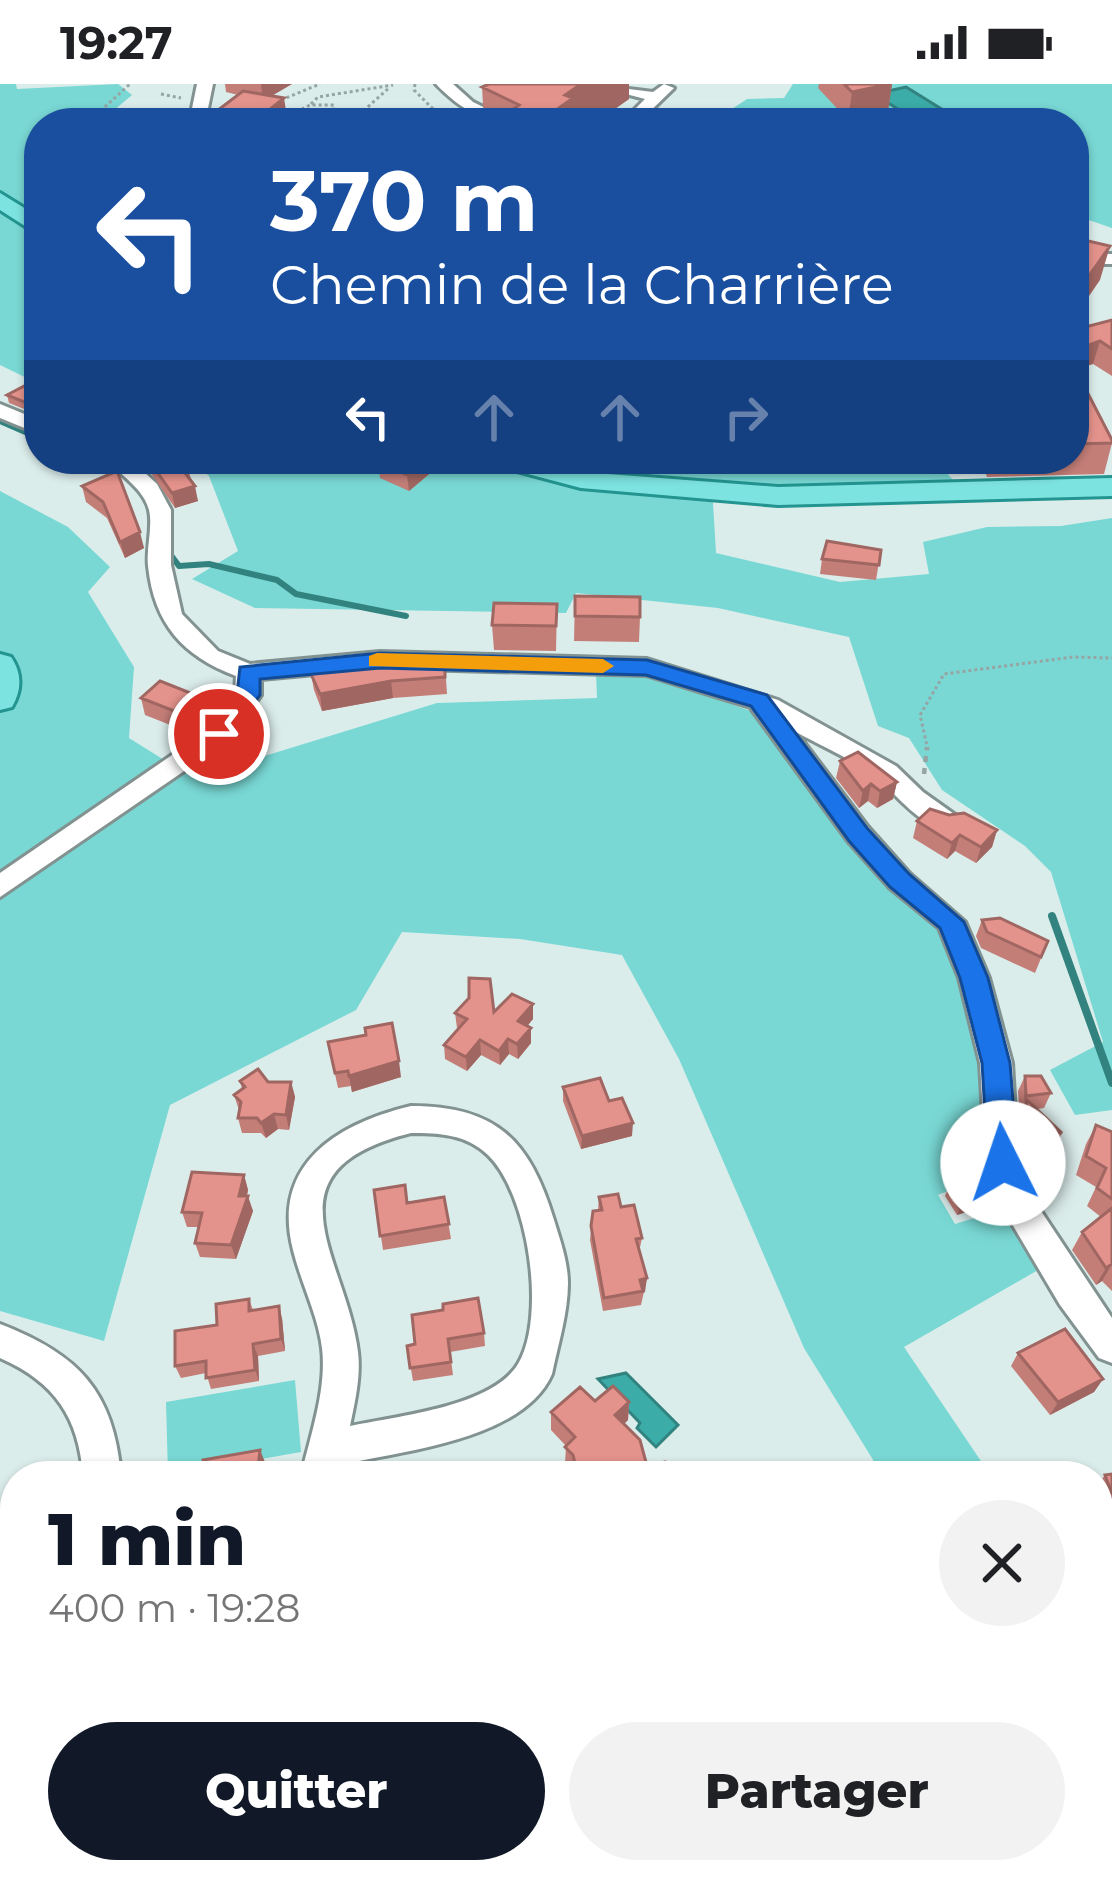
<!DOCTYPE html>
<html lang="fr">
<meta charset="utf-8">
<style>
:root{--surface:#fff;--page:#f2f2f2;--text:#202124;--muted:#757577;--accent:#111827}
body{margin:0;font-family:Montserrat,sans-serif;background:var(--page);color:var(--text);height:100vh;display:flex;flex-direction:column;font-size:45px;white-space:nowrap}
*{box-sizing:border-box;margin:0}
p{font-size:39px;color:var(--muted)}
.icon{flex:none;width:66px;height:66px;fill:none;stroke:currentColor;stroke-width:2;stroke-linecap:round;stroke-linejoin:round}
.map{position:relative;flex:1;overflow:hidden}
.details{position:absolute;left:0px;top:1377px;width:1113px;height:423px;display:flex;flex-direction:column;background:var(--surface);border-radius:48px 48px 0 0;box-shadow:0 3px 9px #0004}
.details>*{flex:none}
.top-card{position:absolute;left:24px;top:24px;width:1065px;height:366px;border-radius:48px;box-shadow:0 3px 9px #0004;background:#1a4fa0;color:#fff;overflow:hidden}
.pin{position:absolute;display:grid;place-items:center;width:102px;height:102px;color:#fff;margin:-51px;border:6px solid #fff;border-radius:50%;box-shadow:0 3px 12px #0007}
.me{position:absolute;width:132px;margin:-66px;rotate:356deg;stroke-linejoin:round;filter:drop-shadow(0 0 9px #0008)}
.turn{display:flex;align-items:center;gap:42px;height:252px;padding:0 48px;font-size:54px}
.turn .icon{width:156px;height:156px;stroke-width:2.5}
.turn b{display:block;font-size:84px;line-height:102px}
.lanes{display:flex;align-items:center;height:114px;padding:0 48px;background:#0003;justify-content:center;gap:60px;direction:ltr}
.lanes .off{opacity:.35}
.round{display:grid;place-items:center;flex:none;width:126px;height:126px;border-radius:63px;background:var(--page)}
.headline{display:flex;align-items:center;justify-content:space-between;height:204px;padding:0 48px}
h1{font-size:72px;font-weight:800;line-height:90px;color:var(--accent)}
.button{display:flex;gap:24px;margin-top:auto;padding:24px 48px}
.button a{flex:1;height:138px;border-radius:72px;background:var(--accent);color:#fff;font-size:48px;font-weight:800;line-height:138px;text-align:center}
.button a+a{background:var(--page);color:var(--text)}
.status{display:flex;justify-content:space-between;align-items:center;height:84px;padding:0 60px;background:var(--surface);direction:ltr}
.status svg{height:33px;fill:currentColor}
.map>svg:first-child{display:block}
</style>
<div class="status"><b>19:27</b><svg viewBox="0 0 49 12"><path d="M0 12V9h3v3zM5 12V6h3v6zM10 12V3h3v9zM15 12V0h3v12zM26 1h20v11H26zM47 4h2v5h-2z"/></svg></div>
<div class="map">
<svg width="1112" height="1799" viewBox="0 0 1112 1799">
<rect width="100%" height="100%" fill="#dbedeb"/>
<path fill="#79d8d4" d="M0 0H16L17 5 118 0 132 11 99 39H39V300L0 281Z
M793 0H1112V144L1074 131V39H711L747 15 784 14Z
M189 375H716L747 383 818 387 825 375H934L955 398 712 402 716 469 840 498 929 490 923 458 987 443 1061 442 1112 434V1026L1075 1031 1050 986 1103 958 1051 788 1025 762 942 706 909 654 878 642 849 553 718 524 576 509 566 529 255 524 192 495 238 467 209 392Z
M0 407 68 443 110 483 88 508 134 583 129 654 193 694 437 619 597 614 596 588 650 590 753 628 944 842 985 972 995 1087 938 1111 955 1140 1010 1123 1038 1186 904 1263 991 1392H883L804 1264 679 975 622 871 520 855 402 848 356 926 170 1021 104 1257 0 1227Z
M295 1296 301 1368 168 1391 166 1318Z
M1098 1479 1112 1517V1799H810L812 1785H1098Z"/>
<path fill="#3baca7" stroke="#32837f" stroke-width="3" d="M906 3 961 37 920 39 874 10Z
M626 1289 678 1341 656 1363 637 1344 640 1339 598 1295Z"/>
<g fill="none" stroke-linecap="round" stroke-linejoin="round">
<path stroke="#32837f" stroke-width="6" d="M0 337 39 354
M94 375 101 377
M169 426 170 470 179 482 209 480 277 496 296 510 406 532"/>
<path stroke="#32837f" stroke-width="8" d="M1052 832 1112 999"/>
<defs>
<path id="minor" d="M197 0H213L205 39H189Z
M436 0H453L473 18 516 39C483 39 459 24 436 0Z
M588 0 653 8 664 0 674 4 638 39H621L645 15Z
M1074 170H1112V180H1074Z
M0 320 39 336V350L0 334Z
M107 375H130L157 400 171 426V481L182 530 218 567 250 580 380 568 647 575 778 616 896 682 923 708 961 735 957 742C925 751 900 713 879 696 855 676 823 663 796 648L868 743 910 790 965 838 989 894 1012 979 1018 1079 1031 1112 1112 1234V1279L1099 1274 1060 1221 999 1118 986 1079 980 979 959 894 939 844 890 804 848 757 750 623 646 591 380 584 261 595V611L228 657 0 813V789L210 645 235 610 236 592C183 572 154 540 148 482 146 464 153 443 149 426 144 405 120 391 107 375Z
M411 1022C497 1022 530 1057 554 1136 560 1156 568 1178 568 1199 568 1229 558 1261 552 1290 523 1356 404 1366 341 1381L339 1392H301C310 1352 327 1306 322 1264 318 1231 301 1199 293 1166 271 1080 337 1040 411 1022ZM411 1049C439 1049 466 1050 488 1071 528 1109 547 1232 518 1280 492 1323 396 1332 350 1342 355 1318 361 1292 358 1268 347 1175 259 1087 411 1049Z
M0 1240C78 1270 114 1307 121 1392H83C79 1334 55 1298 0 1274Z
M15 1595V1672L0 1666V1602Z"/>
<path id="major" d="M0 109 39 133V151L0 126Z
M490 375H536L582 388 778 403 1112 394V412L778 421 581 404 494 381Z
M0 570 11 573C22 589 22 606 12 623L0 626Z"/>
</defs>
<use href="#minor" stroke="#829291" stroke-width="6"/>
<use href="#major" stroke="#239490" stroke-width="6"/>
<path stroke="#96a4a3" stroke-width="3" stroke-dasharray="3 3" stroke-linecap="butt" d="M415 0 414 6 447 39
M161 10 181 14
M281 16 320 0
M311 20 318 13 393 1
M87 39 130 0
M275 39 310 21H334L332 39
M350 39 390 3
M397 39 421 35
M31 115 39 99
M836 375 919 378 929 386
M928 666 920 631 944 590 1073 573 1112 574"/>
<path stroke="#96a4a3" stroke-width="4.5" stroke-dasharray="6 6" stroke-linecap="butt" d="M924 690 927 663"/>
<path stroke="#96a4a3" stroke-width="6" stroke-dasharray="8 8" stroke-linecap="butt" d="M776 1799 778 1785"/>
<use href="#minor" fill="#fff" fill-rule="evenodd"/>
<use href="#major" fill="#7de3e0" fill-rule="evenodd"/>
</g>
<path fill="#c47e78" d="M225 0H292L271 12 238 11 226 8Z
M489 0H629V15L595 39H484L482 3Z
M819 0H892L888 27 848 36 818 4Z
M1112 236V292L1093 280 1082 283 1074 281V246Z
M1074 294 1112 359 1104 390 987 393 980 375H1074Z
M39 304V331L9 319 7 311Z
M148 375 187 382 198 417 175 424 151 389Z
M447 375 409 407 380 394 378 378Z
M734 375H825L824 382Z
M117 387 144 464 125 474 107 434 86 418 82 402Z
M881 466 876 496 820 490 822 475Z
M575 512 640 533 639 558 574 557Z
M557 520 556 567 494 566 492 541Z
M445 579 447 610 393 614 322 627 314 606 311 590Z
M193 610 197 627 178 644 145 631 141 614Z
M840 677 897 698 893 715 877 724 868 717 859 724 836 694Z
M917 737 997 746 992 763 976 779 955 767 947 775 913 754Z
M982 836 1048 857 1035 889 981 864 976 852Z
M469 914 494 928 533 920V935L527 942 531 959 518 975 509 970 500 981 481 971 467 987 445 975 444 961 458 944H457L455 929Z
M328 958 401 993 352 1008 351 1002 338 1004Z
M1025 992 1051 1009 1044 1024 1037 1025 1062 1049 1054 1064 1021 1055 1018 1007Z
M240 997 291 998 295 1013 289 1046 278 1045 266 1054 261 1049H242L238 1034 239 1026 234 1011 242 1005Z
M563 1003 609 1017 632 1052 581 1065 563 1017Z
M1096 1041 1112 1048V1207L1102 1197 1096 1201 1072 1166 1082 1148 1101 1133 1087 1122 1096 1103 1076 1091 1086 1060Z
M244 1091 248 1106 247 1112 253 1127 236 1175 200 1173 195 1159 198 1143H187L182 1128Z
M948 1105 984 1115 981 1123 957 1131 945 1112Z
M374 1106 408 1119 444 1113 451 1155 383 1166Z
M599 1113 621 1123 642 1154 639 1168 647 1194 641 1221 603 1227 590 1156 593 1127 598 1126Z
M249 1215 253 1226 282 1234 285 1267 258 1272 259 1297 211 1305 206 1289 181 1294 175 1282 217 1241Z
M484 1249 485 1262 450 1268 453 1291 413 1297 407 1262Z
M1018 1269 1103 1295 1094 1308 1050 1331 1011 1282Z
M595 1317 629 1318 628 1336 624 1340 647 1382 669 1392H573L565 1380 566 1362 551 1346V1328Z
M1112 1390V1447L1098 1409V1400L1105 1391Z"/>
<path fill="#a06762" d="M261 0H292L263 17Z
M581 0H629V15L595 39H538L565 11Z
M892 0 888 27 848 36 852 8Z
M284 14 288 39H253Z
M1110 162 1100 196 1074 234V213Z
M1100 257 1093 280 1082 283 1089 261Z
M426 375H447L409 407 407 391Z
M195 402 198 417 175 424 172 409Z
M140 448 144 464 125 474 120 458Z
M391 597 393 614 322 627 320 610Z
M193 610 197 627 178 644 174 627Z
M897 698 893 715 877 724 880 707Z
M871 700 868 717 859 724 863 707Z
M997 746 992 763 976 779 981 763Z
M960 751 955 767 947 775 952 759Z
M533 920V935L519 952 518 937Z
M531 944V959L518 975 517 960Z
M508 955 509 970 500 981 499 967Z
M480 956 481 971 467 987 466 973Z
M399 977 401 993 352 1008 349 992Z
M291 998 295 1013 289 1046 286 1031Z
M274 1030 278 1045 266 1054 261 1039Z
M633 1039 632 1052 581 1065 582 1052Z
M244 1091 248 1106 243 1126 239 1112Z
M248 1112 253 1127 236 1175 231 1161Z
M984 1115 981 1123 957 1131 960 1124Z
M1112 1180 1102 1197 1096 1201 1106 1184Z
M647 1194 645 1208 642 1209 640 1196Z
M279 1222 282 1234 285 1267 281 1255Z
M253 1260 258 1272 259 1297 255 1286Z
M1103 1295 1094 1308 1050 1331 1058 1318Z
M629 1318 628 1336 614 1349 615 1331Z
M260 1366 265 1378 263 1392H257Z"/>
<path fill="#e4938c" stroke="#a06762" stroke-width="3" d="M489 0H581L565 11 573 14 538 39H494L519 21 482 3Z
M844 0H890L852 8Z
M243 7 284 14 253 39H201Z
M1084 156 1110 162 1074 213V170Z
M1112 236V265L1100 257 1089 261 1074 257V246Z
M1074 294H1080L1112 356V359L1074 360Z
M30 299 39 304V324L7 311Z
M148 375H178L187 382 182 385 195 402 172 409Z
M383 375H426L407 391 378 378Z
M117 387 140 448 120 458 103 418 82 402Z
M827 457 881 466 879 481 822 475Z
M575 512 640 513V533L575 532Z
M494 519 557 520 556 542 492 541Z
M365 577 445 579V593L391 597 320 610 311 590Z
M160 597 193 610 174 627 141 614Z
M858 668 897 698 880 707 871 700 863 707 840 677Z
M930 725 949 731 964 729 997 746 981 763 960 751 952 759 917 737Z
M1000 834 1048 857 1041 873 987 848 982 836Z
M469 894 490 895 494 928 512 910 533 920 518 937 531 944 517 960 508 955 499 967 480 956 466 973 444 961 467 935 455 929 469 914Z
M392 939 399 977 349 992 348 987 335 989 328 958 366 951 365 944Z
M258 985 268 998H291L286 1031 274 1030 261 1039 257 1034H238L241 1018 234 1011 245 1003 240 997Z
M1025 992H1041L1051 1009 1026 1012Z
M600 994 609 1017 622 1014 633 1039 582 1052 563 1003Z
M1026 1015 1062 1049 1028 1040Z
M1096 1041 1112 1048V1115L1097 1104 1106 1084 1086 1072Z
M192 1088 244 1091 239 1112H248L231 1161 195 1159 202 1129 182 1128Z
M971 1097 984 1115 960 1124 948 1105Z
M405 1101 407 1119 444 1113 449 1140 380 1152 374 1106Z
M618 1110 621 1123 634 1121 642 1154 636 1155 647 1194 640 1196 643 1207 604 1214 591 1142 593 1127 602 1126 599 1113Z
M1112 1124V1180L1106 1184 1082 1148Z
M478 1214 484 1249 448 1255 451 1278 410 1284 407 1262 415 1260 412 1231 443 1226V1220Z
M249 1215V1227L279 1222 281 1255 253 1260 255 1286 206 1294V1277L175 1282V1247L217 1241 216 1220Z
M1065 1245 1103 1295 1058 1318 1018 1269Z
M613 1302 629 1318 615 1331 640 1356 647 1382 665 1378 669 1392H578L573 1371 565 1363 575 1353 551 1328 580 1303 595 1317Z
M260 1366 257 1392H204L203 1376Z
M1112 1390V1410L1105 1391Z"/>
<path fill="#1a73e8" stroke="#114b97" stroke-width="3" d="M380 569 647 576 767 611 867 744 909 790 964 838 988 894 1010 979 1018 1079 1013 1088 1003 1092 992 1088 988 1079 982 979 960 894 940 844 890 803 849 757 751 622 646 591 380 584 260 595V611L227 656H210L207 650 237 610 240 583Z"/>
<path fill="#f59e0b" d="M377 569 603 575 614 582 603 589 369 582V572Z"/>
</svg>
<div class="pin" style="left:219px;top:650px;background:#d93025"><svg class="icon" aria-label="arrive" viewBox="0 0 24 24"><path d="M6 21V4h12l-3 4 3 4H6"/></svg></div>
<svg class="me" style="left:1003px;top:1079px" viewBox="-20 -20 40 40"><circle r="19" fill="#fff"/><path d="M0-13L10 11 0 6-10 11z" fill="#1a73e8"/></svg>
<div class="top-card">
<div class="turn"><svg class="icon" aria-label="left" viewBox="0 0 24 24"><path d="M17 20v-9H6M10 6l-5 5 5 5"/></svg><div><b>370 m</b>Chemin de la Charrière</div></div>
<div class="lanes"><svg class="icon" aria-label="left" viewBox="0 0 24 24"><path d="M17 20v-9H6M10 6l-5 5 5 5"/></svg><svg class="icon off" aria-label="ahead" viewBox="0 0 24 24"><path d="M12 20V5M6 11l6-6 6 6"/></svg><svg class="icon off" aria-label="ahead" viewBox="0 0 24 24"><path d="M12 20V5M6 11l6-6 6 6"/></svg><svg class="icon off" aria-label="right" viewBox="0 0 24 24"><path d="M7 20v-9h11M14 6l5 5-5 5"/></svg></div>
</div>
<section class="details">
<div class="headline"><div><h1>1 min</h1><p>400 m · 19:28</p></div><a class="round"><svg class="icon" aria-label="close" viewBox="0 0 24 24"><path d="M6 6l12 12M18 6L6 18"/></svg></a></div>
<div class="button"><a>Quitter</a><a>Partager</a></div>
</section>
</div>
